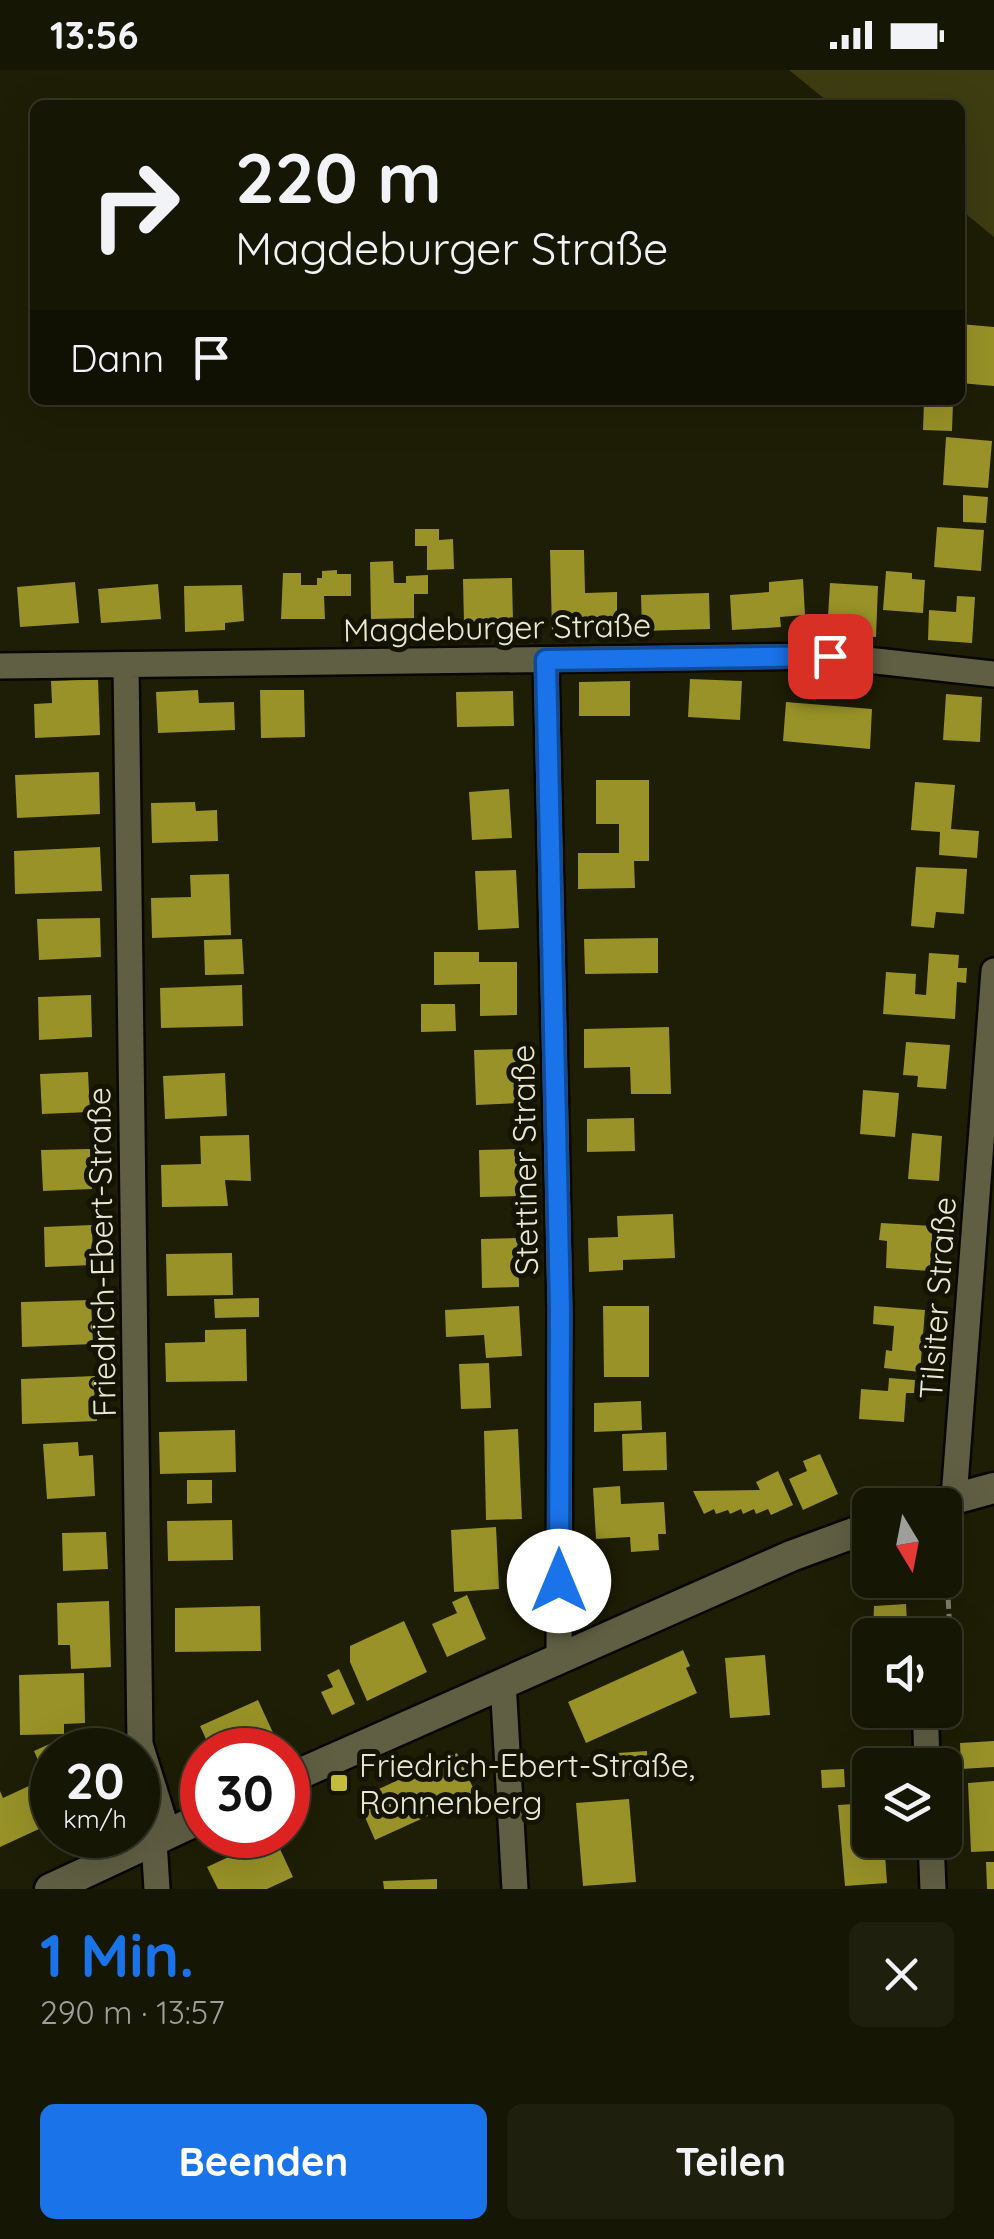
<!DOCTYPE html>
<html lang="de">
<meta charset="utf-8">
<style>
:root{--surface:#161604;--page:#1f1f0e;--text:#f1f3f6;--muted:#9e9f9a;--line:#353526;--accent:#1a73e8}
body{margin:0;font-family:Quicksand,sans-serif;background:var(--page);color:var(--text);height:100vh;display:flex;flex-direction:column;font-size:38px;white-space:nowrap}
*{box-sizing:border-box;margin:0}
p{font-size:32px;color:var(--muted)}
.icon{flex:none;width:55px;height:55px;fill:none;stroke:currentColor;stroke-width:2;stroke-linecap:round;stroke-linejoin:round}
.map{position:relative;height:1819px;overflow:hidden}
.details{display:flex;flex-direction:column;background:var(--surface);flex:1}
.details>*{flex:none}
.hud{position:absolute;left:30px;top:30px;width:935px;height:305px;border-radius:15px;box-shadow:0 10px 40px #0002,0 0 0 2px var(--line);background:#161604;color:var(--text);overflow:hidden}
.needle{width:65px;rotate:170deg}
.controls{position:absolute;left:852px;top:1418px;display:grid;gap:20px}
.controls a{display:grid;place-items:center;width:110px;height:110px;border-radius:15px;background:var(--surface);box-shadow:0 10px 40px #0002,0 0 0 2px var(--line);font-size:50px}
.speed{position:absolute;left:30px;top:1658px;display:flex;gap:20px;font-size:50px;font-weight:700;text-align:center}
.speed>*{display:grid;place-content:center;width:130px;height:130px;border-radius:50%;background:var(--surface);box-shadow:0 10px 40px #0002,0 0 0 2px var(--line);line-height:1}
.speed small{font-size:25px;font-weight:400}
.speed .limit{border:15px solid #d22;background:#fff;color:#111}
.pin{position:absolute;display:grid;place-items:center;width:85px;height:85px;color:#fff;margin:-42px;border-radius:20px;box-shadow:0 5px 15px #0006}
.me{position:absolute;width:110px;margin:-55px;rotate:0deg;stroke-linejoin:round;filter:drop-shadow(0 0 8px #0008)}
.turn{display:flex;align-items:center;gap:35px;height:210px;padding:0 40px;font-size:45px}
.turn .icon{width:130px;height:130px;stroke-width:2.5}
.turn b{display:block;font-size:70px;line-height:85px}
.then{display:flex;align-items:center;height:95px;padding:0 40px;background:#0003;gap:20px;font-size:38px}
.round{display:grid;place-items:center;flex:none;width:105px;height:105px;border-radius:15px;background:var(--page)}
.summary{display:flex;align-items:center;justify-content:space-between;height:170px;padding:0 40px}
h1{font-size:60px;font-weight:800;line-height:75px;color:var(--accent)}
.cta{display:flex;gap:20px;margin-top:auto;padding:20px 40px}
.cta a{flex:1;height:115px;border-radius:15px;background:var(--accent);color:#fff;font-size:40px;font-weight:800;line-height:115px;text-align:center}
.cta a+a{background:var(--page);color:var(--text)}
.status{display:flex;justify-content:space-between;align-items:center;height:70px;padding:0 50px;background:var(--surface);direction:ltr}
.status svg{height:28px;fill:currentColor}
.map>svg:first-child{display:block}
</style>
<div class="status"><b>13:56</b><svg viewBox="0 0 49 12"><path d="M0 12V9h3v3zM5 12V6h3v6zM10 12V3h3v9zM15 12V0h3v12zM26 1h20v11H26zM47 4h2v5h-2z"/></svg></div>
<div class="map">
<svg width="994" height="1819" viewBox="0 0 994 1819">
<rect width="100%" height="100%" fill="#1e1d05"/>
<path fill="#3e3c11" d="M789 0H994V167L960 139V35H832Z"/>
<path fill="#989228" d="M960 254 994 257V316L960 313Z
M924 332 953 333 952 361 923 360Z
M946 367 992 371 988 418 943 415Z
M963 425 988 427 986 453 963 452Z
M937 457 984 460 981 501 934 497Z
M415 459H439V470L453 469 454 499 427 500V476H415Z
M550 480H584L585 523 617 522V560L552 562Z
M393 491 394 513H406V506L428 505V524H414V548L371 549 370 492Z
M337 500V504H351V526H324L325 549H281L283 503H301V515H317V508H322V501Z
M886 501 912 503V509L925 510 923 543 883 540Z
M512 508 513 553 464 554 463 509Z
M803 509 805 545 780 547 781 557 732 560 730 525 769 522V512Z
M75 512 79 553 20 557 17 517Z
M830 513 878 516 876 567 827 564Z
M158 514 161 549 101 553 98 519Z
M242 515 244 551 225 553V560L185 562 184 516Z
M709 523 710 559 642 561 641 525Z
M957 526 975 527 972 573 928 570 929 540 956 542Z
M98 609 100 665 35 668 34 634 52 633 51 611Z
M690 609 742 611 740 650 688 647Z
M630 611V646H579V612Z
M198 620 199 633 234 632 235 660 158 663 156 622Z
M260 620H304L305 667 261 668Z
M513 621 514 656 457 657 456 622Z
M946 624 982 627 980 672 943 670Z
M786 632 872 639 870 679 783 671Z
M99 702 100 744 17 748 15 705Z
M596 710H649V791H634L635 818 578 819V783H619V754H596Z
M915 712 955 715 951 759 979 761 977 788 939 785 940 762 911 760Z
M509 719 512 768 472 770 469 722Z
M195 732 196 741 217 740 218 771 152 773 151 733Z
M100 777 102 821 15 824 14 781Z
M916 797 967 799 964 844 936 842 934 858 911 856Z
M516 800 519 858 478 860 475 801Z
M229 804 231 865 152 868 151 828 191 827 190 805Z
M100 848 101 887 39 890 37 849Z
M658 868V903L585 904 584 869Z
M242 869 244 904 205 905 204 870Z
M434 882H479V892H517V945L480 946V914L434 915Z
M929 883 959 885 958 898H967L966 913 957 912 955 949 883 944 886 902 916 904 915 924 926 925Z
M242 915 243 956 161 958 160 918Z
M91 925 92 967 39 970 38 927Z
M421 934H455L456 961 421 962Z
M669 957 671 1024H631L630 997 584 998V959Z
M906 972 950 975 946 1019 917 1017 918 1006 903 1005Z
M519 979 521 1033 476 1035 474 980Z
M88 1002 90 1042 42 1044 40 1004Z
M225 1003 227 1046 165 1049 163 1006Z
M863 1020 899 1023 895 1067 860 1064Z
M634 1048 635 1081 587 1082V1049Z
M912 1063 942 1066 939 1111 908 1109Z
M249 1065 251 1111 225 1110 228 1136 162 1137 161 1095 201 1094 200 1066Z
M90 1079 92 1119 43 1121 41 1080Z
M519 1079 520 1126 480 1127 479 1080Z
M673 1144 675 1188 623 1190V1200L589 1202 588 1168 618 1167 617 1146Z
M881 1153 933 1156 930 1201 886 1198 887 1171 879 1170Z
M92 1155 93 1195 45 1197 44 1157Z
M518 1168 519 1217 482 1218 481 1169Z
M232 1183 233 1225 167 1226 166 1184Z
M259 1228V1247L215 1248 214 1229Z
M91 1230 93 1274 22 1277 21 1232Z
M519 1236 522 1286 486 1288 484 1265 446 1267 445 1240Z
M603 1236H649V1307H604Z
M874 1236 925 1240 920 1302 884 1298 886 1280 892 1281 894 1256 873 1254Z
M246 1259 247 1311 166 1312 165 1273 205 1272V1260Z
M489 1293 491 1338 461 1339 459 1294Z
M95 1306 97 1351 22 1354 21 1309Z
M889 1308 915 1310 914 1323H906L904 1352 859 1349 861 1319 888 1321Z
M641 1331 642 1360 594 1362V1333Z
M518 1359 522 1449 486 1450 484 1361Z
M235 1360 236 1402 160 1404 159 1362Z
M666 1362 667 1400 623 1401 622 1364Z
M78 1372 79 1386 93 1385 95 1426 47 1429 43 1374Z
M820 1384 838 1424 803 1440 789 1409 807 1401 803 1391Z
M778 1401 793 1435 771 1445 768 1439 756 1444 754 1439 743 1444 741 1439 730 1444 728 1440 716 1444 714 1439 704 1444 693 1421 760 1420 756 1412Z
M187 1410H212V1433L187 1434Z
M620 1416 621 1434 664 1432 666 1464H658L659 1480 631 1482 630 1467 596 1469 593 1418Z
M232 1450 233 1490 168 1491 167 1451Z
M496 1457 499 1519 454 1522 451 1460Z
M106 1462 108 1499 63 1501 62 1463Z
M467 1525 486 1569 447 1587 432 1554 457 1543 452 1532Z
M109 1531 111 1597 71 1599 70 1575H58L57 1533Z
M906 1534 907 1553H911V1565H873L874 1536Z
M260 1536 261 1581 175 1582V1538Z
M404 1551 427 1602 367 1631 350 1592V1576Z
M683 1580 690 1596 686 1598 697 1623 586 1673 568 1632Z
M765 1585 770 1645 730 1648 725 1588Z
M339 1599 355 1634 332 1645 321 1622 333 1617 327 1605Z
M84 1603 85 1653 64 1654V1664L20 1665 19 1605Z
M258 1630 275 1667 247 1680H211L200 1656Z
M83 1659 93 1680H52V1753L0 1777V1721L3 1728 46 1708 34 1681Z
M994 1671V1697L961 1699 960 1673Z
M647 1681 648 1704 591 1708 589 1685Z
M457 1683 476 1724 375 1770 357 1729Z
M844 1699 845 1717 822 1718 821 1700Z
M994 1711V1781L971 1782 968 1713Z
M629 1729 636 1812 583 1816 576 1733Z
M870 1733V1770H884L887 1813 845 1816 838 1735Z
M274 1766 293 1807 267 1819H218L207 1797Z
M986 1792H994V1819H987Z
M437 1809V1819H384L383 1811Z"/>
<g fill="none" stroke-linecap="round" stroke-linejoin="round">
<defs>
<path id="street" d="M546 590 560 1239 559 1588
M126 595 140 1674 168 1764
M0 596 831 586 994 604
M954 1428 994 901
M503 1612 515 1819
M926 1661 927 1695
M931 1770 933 1819
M154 1771 157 1819"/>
<path id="secondary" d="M932 1435 994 1418
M288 1709 791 1486 870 1457
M50 1819 202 1748"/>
</defs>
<use href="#street" stroke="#080700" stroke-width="30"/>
<use href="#secondary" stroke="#080700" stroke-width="35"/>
<path stroke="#7f7f6b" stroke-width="5" stroke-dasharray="10 5" stroke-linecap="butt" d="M945 1469 952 1602 945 1618"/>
<use href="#street" stroke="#605f44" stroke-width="25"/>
<use href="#secondary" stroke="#605f44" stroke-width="30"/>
</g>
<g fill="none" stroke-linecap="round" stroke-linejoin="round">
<defs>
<path id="route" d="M559 1511 560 1239 546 590 830 586"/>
</defs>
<use href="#route" stroke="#114b97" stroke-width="25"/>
<use href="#route" stroke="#1a73e8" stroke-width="18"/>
</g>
<rect fill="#c4bd3e" stroke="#151400" stroke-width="4" x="329" y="1703" width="20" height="20" rx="5"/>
<g text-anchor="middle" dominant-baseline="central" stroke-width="10" stroke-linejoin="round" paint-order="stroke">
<g font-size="32" fill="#e8e8d9" stroke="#151400">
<text transform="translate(497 557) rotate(-1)">Magdeburger Straße</text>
<text transform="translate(524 1090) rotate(-91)">Stettiner Straße</text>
<text transform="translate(101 1182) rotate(-91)">Friedrich-Ebert-Straße</text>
<text transform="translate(937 1228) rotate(-86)">Tilsiter Straße</text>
</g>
<g font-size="32" fill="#e8e8d9" stroke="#151400" text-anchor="start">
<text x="359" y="1695">Friedrich-Ebert-Straße,<tspan x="359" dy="37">Ronnenberg</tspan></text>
</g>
</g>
</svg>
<div class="controls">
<a><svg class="needle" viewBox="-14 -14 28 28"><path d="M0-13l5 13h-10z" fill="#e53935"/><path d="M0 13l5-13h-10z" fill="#9e9f9a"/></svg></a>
<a><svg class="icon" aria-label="sound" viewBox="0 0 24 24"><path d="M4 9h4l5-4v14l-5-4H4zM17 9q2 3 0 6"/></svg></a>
<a><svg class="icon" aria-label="layers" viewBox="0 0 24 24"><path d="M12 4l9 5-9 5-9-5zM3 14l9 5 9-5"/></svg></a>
</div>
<div class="speed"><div>20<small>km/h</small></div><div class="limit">30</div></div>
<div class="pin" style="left:830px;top:586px;background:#d93025"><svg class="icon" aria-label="arrive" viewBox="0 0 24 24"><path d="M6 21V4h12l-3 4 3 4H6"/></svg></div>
<svg class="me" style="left:559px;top:1511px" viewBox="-20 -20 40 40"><circle r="19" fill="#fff"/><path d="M0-13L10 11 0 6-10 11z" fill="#1a73e8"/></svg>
<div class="hud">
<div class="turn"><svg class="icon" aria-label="right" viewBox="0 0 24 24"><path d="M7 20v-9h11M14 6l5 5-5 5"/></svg><div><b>220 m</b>Magdeburger Straße</div></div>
<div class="then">Dann<svg class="icon" aria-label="arrive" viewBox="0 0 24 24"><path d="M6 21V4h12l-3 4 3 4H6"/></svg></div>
</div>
</div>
<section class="details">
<div class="summary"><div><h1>1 Min.</h1><p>290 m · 13:57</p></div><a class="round"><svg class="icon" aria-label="close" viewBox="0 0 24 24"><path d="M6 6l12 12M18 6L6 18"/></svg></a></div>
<div class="cta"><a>Beenden</a><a>Teilen</a></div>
</section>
